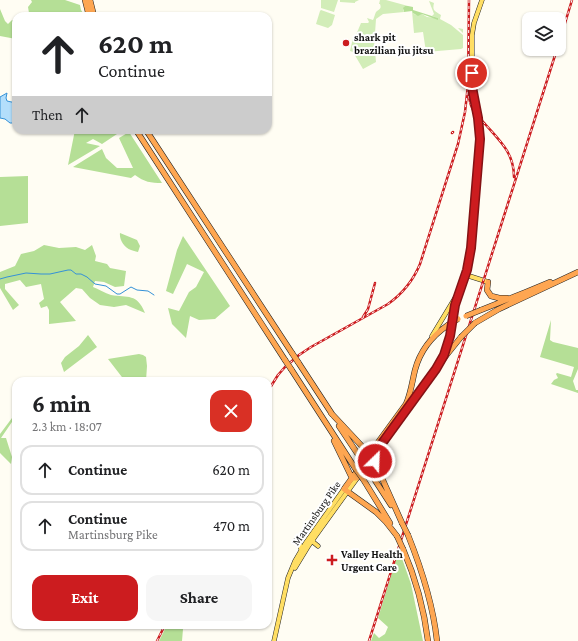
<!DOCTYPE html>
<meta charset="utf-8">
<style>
:root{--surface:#fff;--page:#f6f6f6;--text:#202124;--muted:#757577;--line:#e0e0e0;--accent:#cc1c1f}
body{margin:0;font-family:"Crimson Pro",serif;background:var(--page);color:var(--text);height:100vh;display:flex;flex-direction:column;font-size:15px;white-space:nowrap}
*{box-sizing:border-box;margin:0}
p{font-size:13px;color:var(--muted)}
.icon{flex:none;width:22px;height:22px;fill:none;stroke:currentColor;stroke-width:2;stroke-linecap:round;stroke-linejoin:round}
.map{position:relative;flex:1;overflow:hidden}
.panel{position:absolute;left:12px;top:377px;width:260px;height:252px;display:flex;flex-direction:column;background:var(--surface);border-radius:12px;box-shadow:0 1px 3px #0004}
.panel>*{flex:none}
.banner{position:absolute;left:12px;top:12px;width:260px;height:122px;border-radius:12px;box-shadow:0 1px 3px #0004;background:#fff;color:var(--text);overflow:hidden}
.fabs{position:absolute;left:522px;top:12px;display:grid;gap:8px}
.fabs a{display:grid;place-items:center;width:44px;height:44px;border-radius:8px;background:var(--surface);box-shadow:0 1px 3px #0004;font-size:20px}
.pin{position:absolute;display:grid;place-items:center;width:34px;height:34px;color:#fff;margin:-17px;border:2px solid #fff;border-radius:50%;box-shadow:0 1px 4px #0007}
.me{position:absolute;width:44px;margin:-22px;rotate:24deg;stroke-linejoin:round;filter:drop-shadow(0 0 3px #0008)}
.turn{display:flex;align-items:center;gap:14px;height:84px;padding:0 20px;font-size:18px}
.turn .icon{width:52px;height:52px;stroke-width:2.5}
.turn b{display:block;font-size:28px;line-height:34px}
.then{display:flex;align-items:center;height:38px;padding:0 20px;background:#0003;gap:8px;font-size:15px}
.round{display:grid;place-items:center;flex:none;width:42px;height:42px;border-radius:12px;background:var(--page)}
.headline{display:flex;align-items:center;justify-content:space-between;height:68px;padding:0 20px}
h1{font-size:24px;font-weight:700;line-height:30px}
.cta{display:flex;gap:8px;margin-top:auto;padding:8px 20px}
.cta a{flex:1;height:46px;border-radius:12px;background:var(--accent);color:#fff;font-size:16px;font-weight:700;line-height:46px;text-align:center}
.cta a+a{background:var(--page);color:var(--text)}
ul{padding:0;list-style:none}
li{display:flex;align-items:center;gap:12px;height:50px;margin:0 8px 6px;padding:0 12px;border:2px solid var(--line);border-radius:12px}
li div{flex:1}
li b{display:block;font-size:15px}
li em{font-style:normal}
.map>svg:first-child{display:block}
</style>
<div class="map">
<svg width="578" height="641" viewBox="0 0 578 641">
<rect width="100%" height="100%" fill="#fffdf3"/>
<path fill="#d2edb8" d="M321 0H359L355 2V3L340 2V0H338L334 12 321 8Z
M380 0H386L408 6H405L403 10 404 12 383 14 376 19 374 48 375 51 376 62 363 69 353 52 350 51 353 38 356 35 361 23H368L369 22 367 18 373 20C374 18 375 14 376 12 379 9 382 9 380 4H379Z
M429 1 434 3C432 11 435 11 441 15L440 19 451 25 463 35V33L458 28 463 29V48L461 49 426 52 423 32 414 33 412 11 414 14 417 15 422 14 427 17 438 18 432 16 434 14Z
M321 10 335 15 332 25 328 28 316 24 320 11Z"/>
<path fill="#b5df96" d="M31 0H65L80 5 81 10 85 16H20L24 12 26 15 29 13 28 7 32 2Z
M405 6H408L413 7V10L438 18V20L422 14 418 16 413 13 412 11 404 12 403 8Z
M0 9 5 21 8 24 12 20 15 22 16 21V39L0 36Z
M75 130H123L102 144 93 139 86 143 100 146 68 165Z
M129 132 162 183C151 183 144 182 135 175L131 178 73 167 102 149 106 158 117 168H133L119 138Z
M28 176V223L0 226V177Z
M120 233 137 240 140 246 138 252C135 251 133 251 131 250 124 248 119 239 120 233Z
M183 236 230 306 215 319 199 320 190 316 186 338 172 324 168 308 179 311 189 292 196 287 204 272 187 264 173 294 166 291 177 250Z
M44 245 59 248 76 247 85 250 92 245 96 256 95 261 107 264 110 268 126 271 124 286 115 287 104 282 95 281 93 287C98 289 105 293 111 295 128 298 137 293 145 313L126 305 114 307 100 305 90 298 82 289 76 288 60 302 76 321 49 324V310L47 306 41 308 39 303 44 299 41 284 26 287 20 280 5 284V289L19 305 13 310 0 288V272L15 266 21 254 34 251Z
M551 320 550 340 553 342 578 348V369L573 381 576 390H578V393L551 384 554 380 558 378 556 374 557 373 571 377 574 367 540 357Z
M88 335 97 347 64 372 61 363 65 357 79 346Z
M139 354 143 355 146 357 147 366 146 381H125L108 359Z
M12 418 14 419 1 438H6L12 457 11 464 0 453V434Z
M399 550 411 584 423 641H371L374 633 379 638 385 634 388 627 378 618Z
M165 629H183L182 641H159Z"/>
<path fill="#b3defb" stroke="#3491d7" d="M7 93 6 98 7 101 16 103V123H10L5 119 0 118V97Z"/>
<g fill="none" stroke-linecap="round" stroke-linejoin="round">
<path stroke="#3491d7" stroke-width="1" d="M0 279 7 277 26 273 41 274H50L68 270H71L76 274H81L87 277 95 284 106 286 117 294H120L131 287 137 290 148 291 154 295"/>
<defs>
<path id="primary" d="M466 275 488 282
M432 336 455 298
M444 356 450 336 455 305 467 270 471 248 480 139 479 118 472 82V35L474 23 482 0
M313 539V542L318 546
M295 541 300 545 301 549
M295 568 309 545 358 477
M274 641 288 578 295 561 305 544 344 489"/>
<path id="highway" d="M85 0 89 16
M90 0 94 16
M136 130 285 360
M146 130 292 353
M488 282 487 290 491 296 499 298H507
M481 310 526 292 550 282
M475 323 499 309 578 272
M298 362 332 414
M291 369 355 468
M331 413 373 458 402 523
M339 426 361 459
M334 441 351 476 353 478
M369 471 391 505
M353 478H356L358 477 445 357 461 337
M363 479 390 523
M408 535C422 570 433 604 437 641
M397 536 386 522 376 512 344 489 406 404C411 393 412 382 415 370 420 351 432 336 448 325
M403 549C416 579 424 609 428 641"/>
</defs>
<use href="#primary" stroke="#212121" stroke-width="5"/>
<use href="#highway" stroke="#212121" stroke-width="6"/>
<use href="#primary" stroke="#ffde63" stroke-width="4"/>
<use href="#highway" stroke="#fea651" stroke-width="5"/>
<defs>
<path id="rail" d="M469 0 468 85C468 94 469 102 473 110 476 115 481 120 485 124 500 141 514 153 514 177
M559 43 572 0
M452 133 453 132
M363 317 368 309 375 283
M268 391 278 375 285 367 299 355 311 347 388 304C402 294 413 281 420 264L458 144 465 112 468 85
M157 641 165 625
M369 641 557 49"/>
</defs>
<use href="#rail" stroke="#cc1c1f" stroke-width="2.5"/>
<use href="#rail" stroke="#fff" stroke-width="1" stroke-dasharray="3" stroke-linecap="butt"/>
<defs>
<path id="highway-bridge" d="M466 316 481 310
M448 325 458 319
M461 337 475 323
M292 353 298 362
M285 360 291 369
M361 459 369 471
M355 468 363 479
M402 523 408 535
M397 536 403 549"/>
</defs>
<use href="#highway-bridge" stroke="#212121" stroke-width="6" stroke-linecap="butt"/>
<use href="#highway-bridge" stroke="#fea651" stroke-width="5"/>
</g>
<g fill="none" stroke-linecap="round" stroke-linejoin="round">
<defs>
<path id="route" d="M375 461V456L380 446 436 369 444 355 450 336 455 305 467 270 471 248 480 139 478 118 472 87V73"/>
</defs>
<use href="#route" stroke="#851214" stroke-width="10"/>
<use href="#route" stroke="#cc1c1f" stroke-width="7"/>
</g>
<g fill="#cc1c1f" stroke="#fff" stroke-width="1.5">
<circle cx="346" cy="43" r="4"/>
<path d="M330 554h4v4h4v4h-4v4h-4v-4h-4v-4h4z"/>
</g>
<g text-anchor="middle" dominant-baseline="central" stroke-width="4" stroke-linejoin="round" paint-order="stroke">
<g font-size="11" font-weight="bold" fill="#101010" stroke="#fff" text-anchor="start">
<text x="354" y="37">shark pit<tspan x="354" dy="13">brazilian jiu jitsu</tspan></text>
<text x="341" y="554">Valley Health<tspan x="341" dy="13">Urgent Care</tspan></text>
</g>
<g font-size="11" fill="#101010" stroke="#fff">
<text transform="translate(316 513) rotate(-55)">Martinsburg Pike</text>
</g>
</g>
</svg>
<div class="fabs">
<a><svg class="icon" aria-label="layers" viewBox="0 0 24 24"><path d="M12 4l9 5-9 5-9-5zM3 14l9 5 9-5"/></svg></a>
</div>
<div class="pin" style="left:472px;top:73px;background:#d93025"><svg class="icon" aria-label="arrive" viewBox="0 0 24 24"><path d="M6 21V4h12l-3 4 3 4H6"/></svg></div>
<svg class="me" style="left:375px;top:461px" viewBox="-20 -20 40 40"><circle r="17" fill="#cc1c1f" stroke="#fff" stroke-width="3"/><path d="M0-11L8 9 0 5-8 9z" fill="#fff"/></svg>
<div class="banner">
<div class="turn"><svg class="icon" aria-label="ahead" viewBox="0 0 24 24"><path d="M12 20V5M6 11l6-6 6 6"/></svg><div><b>620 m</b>Continue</div></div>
<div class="then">Then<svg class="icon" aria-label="ahead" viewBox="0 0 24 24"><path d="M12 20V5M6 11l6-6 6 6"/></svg></div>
</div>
<section class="panel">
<div class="headline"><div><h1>6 min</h1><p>2.3 km · 18:07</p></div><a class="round" style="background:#d93025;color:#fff"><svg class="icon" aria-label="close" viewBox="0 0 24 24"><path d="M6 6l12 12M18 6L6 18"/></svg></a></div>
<ul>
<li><svg class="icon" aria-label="ahead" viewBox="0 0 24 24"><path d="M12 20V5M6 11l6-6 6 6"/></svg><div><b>Continue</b></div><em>620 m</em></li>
<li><svg class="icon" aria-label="ahead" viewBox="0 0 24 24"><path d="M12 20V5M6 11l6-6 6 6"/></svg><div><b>Continue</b><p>Martinsburg Pike</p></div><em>470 m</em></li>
</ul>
<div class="cta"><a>Exit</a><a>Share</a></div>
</section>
</div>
